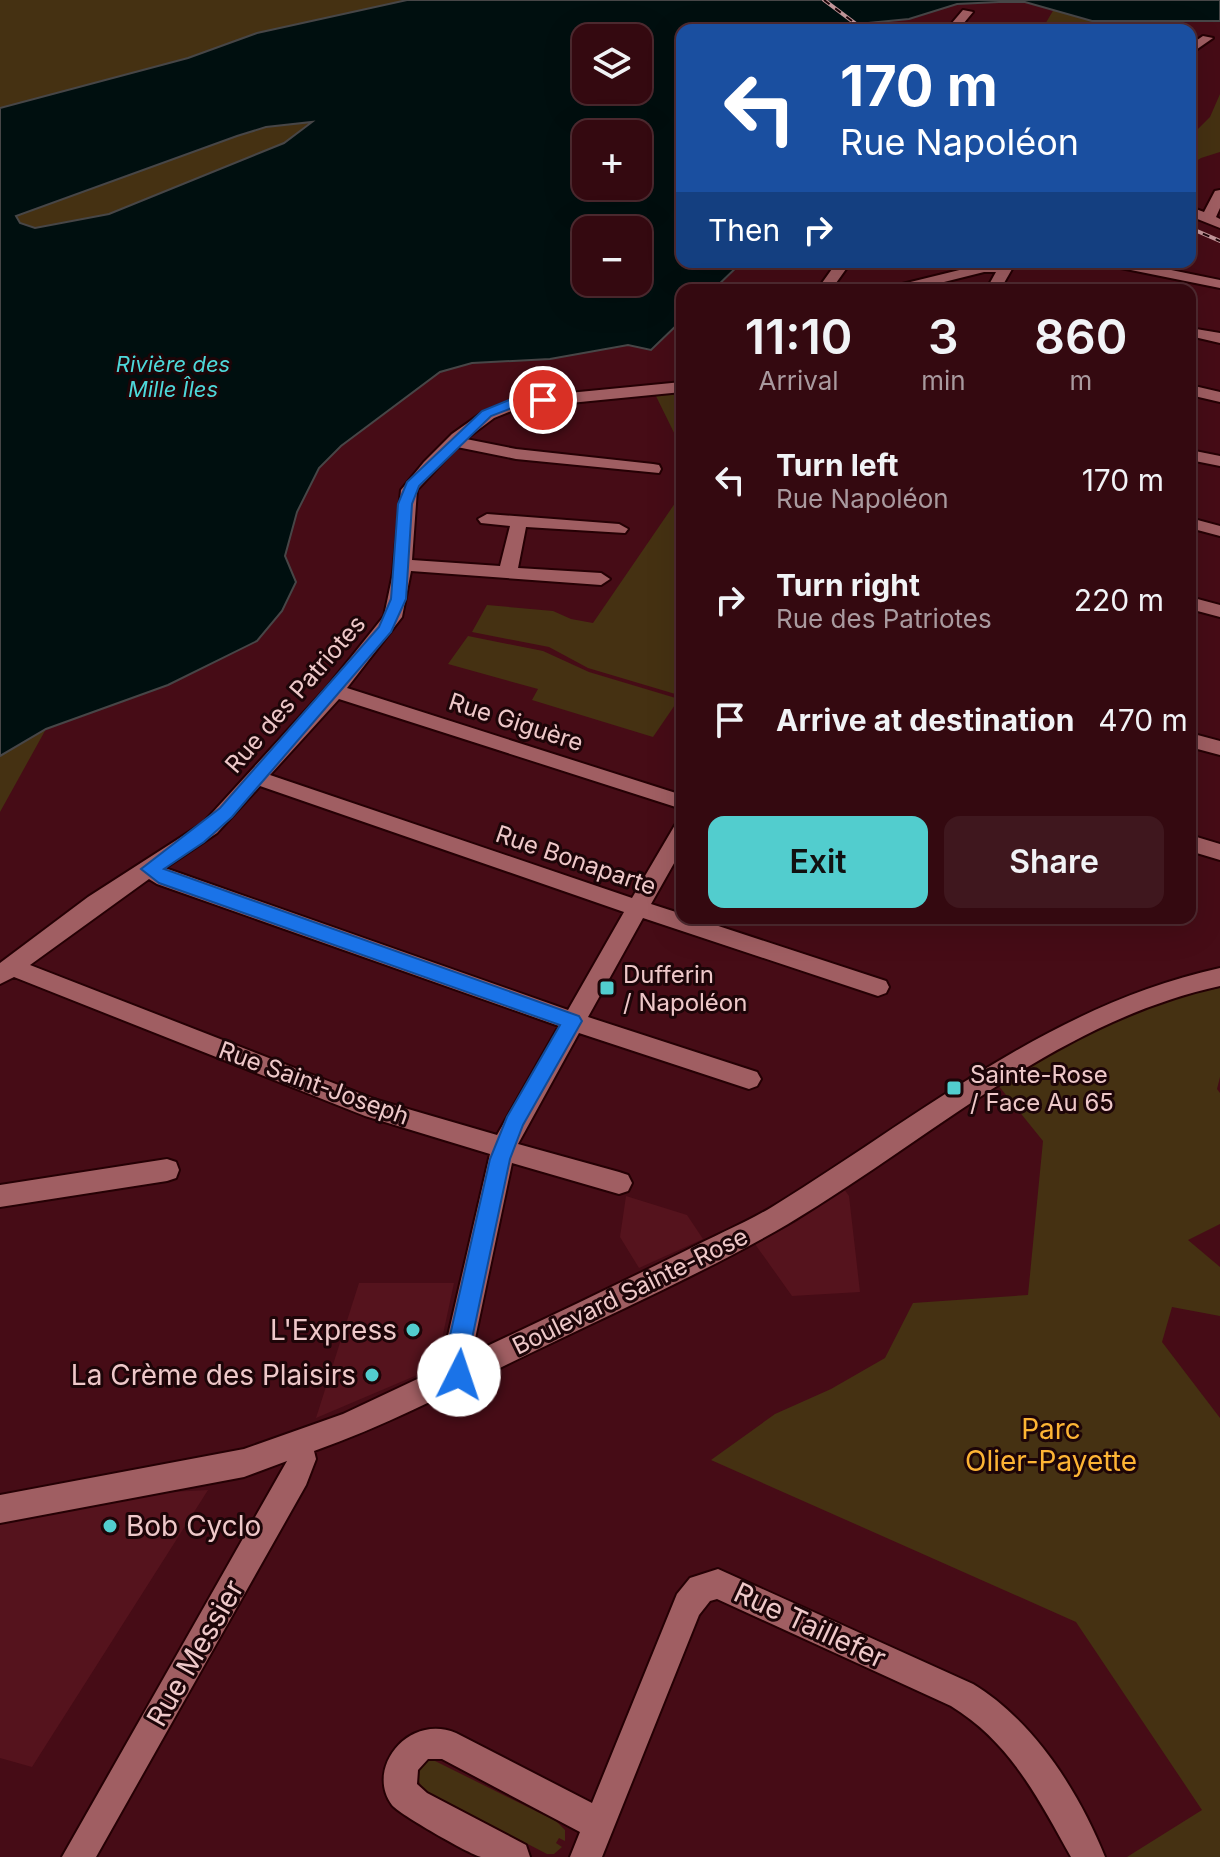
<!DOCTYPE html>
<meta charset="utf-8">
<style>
:root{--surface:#340910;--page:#3f171e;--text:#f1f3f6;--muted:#a99a9f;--line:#4e2a30;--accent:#52cdce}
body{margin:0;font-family:Inter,sans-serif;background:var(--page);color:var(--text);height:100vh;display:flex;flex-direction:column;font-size:30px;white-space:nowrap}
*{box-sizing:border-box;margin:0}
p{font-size:26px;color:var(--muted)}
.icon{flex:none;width:44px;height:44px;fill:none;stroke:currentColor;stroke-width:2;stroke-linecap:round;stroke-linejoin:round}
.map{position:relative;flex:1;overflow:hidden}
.side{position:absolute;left:676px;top:284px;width:520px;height:640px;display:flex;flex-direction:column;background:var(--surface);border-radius:16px;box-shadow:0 8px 32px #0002,0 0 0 2px var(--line)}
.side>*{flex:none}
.top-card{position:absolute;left:676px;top:24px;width:520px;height:244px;border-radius:16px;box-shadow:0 8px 32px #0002,0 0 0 2px var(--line);background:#1a4fa0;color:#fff;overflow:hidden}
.fabs{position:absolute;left:572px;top:24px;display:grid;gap:16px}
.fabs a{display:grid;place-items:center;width:80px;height:80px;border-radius:16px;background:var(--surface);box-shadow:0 8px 32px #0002,0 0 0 2px var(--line);font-size:40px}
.pin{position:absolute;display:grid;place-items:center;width:68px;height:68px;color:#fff;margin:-34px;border:4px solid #fff;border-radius:50%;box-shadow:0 2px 8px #0007}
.me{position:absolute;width:88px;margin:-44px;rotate:4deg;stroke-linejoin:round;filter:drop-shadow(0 0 6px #0008)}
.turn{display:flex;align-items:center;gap:28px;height:168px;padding:0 32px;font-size:36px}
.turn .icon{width:104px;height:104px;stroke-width:2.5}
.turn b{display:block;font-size:56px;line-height:68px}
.then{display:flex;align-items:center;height:76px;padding:0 32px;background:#0003;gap:16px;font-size:30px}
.eta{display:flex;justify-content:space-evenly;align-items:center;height:136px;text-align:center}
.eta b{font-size:48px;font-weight:600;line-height:56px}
.button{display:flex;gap:16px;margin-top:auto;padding:16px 32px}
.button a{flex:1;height:92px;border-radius:16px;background:var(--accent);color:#111;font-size:32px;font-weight:600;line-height:92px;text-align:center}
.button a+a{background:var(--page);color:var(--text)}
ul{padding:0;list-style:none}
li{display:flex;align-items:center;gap:24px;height:120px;padding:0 32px}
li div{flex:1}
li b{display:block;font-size:30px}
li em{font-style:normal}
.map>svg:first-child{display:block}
</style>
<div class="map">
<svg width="1220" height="1857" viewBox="0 0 1220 1857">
<rect width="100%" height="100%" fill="#460c16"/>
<path fill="#55131d" d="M844 1189 849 1196 860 1292 792 1296 755 1244 796 1222Z
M626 1196 687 1215 703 1239 639 1268 620 1237Z
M359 1283H454L436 1367 316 1418Z
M208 1490 32 1767 0 1758V1518L95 1496Z"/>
<path fill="#453112" d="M0 0H421L0 111Z
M1054 9 1092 21 1140 23V30H1000L1044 26Z
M1220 94V152L1201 158 1190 165V137L1210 117Z
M313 121 284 143 109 214 35 228 20 223 15 216 237 136 266 127Z
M682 390V449L654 392Z
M682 493V696L588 668 549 647 472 632 487 605 553 611 571 619 593 623Z
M468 636 543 651 589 672 679 699 653 737 532 700 538 689 448 664Z
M46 729 0 812V745Z
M1220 988V1077L1217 1089 1220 1093V1224L1188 1240 1220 1267V1316L1172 1307 1162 1342 1220 1418V1857H1127L1202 1810 1076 1622 711 1460 775 1414 831 1389 885 1358 913 1303 1028 1295 1043 1141 998 1085C1064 1045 1144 1001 1220 988Z
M431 1759 556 1821 565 1830V1841L559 1838 556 1843 562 1847 554 1854H547L426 1791C413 1780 416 1766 431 1759Z"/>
<path fill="#000f0f" stroke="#474647" stroke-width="2" fill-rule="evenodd" d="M407 0H1220V21H1092L1025 2H999L957 4 909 19 858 24 839 30H682V262H742L713 290H682V320L651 350 628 345 550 359 472 363 440 372 341 446 319 468 297 512 285 556 296 582 282 611 257 641 168 685 46 729 0 756V108L188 58 257 33ZM586 38H638V90H586ZM312 122 284 143 109 214 35 228 20 223 16 216 237 136 266 127ZM586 134H638V186H586ZM586 230H638V282H586Z"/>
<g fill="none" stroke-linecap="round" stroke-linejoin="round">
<defs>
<path id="minor" d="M963 10 973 12 958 30H946Z
M1203 36 1213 38 1190 54V45Z
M1220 190V208L1216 217 1220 219V228L1190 216V207L1204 212 1215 191Z
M837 262H851L831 290H817Z
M1016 262 1000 290H986L996 272H984L912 290H888L890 287 984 264Z
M1104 262H1132L1220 280V288L1111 266Z
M1190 328 1220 333V343L1190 336Z
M682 382V392L519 408 494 418 466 439 516 449 653 464 659 465 661 469 659 473 516 459 457 447 417 490 412 560 500 566 510 526 481 523 478 519 487 514 619 524 628 529 625 533 526 527 518 568 601 573 610 579 601 585 411 571 402 617 347 688 682 795V809L339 699 270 775 632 898 675 825 682 822V849L651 904 682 914V918H694L886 981 889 987 886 993 878 996 643 918 588 1017 757 1072 761 1079 757 1086 749 1089 579 1033 518 1144 619 1172 628 1175 632 1183 628 1191 619 1194 512 1163 472 1353C543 1320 614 1286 685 1251 714 1236 745 1223 772 1207 917 1118 1050 1005 1220 968V986C1055 1022 930 1140 788 1224 709 1270 622 1309 539 1349 465 1384 393 1423 314 1451L316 1459 306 1485 96 1857H62L287 1461 244 1477 0 1523V1495L244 1449 343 1414 445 1366 444 1353 490 1154 365 1116 14 977 0 984V963L88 897 203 823 328 686 384 616 393 573 401 490 424 462 452 434 483 412 517 398ZM260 786 624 912 568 1010 165 868 217 833ZM149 879 157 884 559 1026 497 1135 377 1100 30 965Z
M1190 385 1220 392V402L1190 395Z
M1190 450 1220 456V466L1190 460Z
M1190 518 1220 526V536L1190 528Z
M1190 597 1220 605V617L1190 609Z
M1190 733 1220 741V755L1190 747Z
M1190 835 1220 844V860L1190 851Z
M167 1159 176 1162 179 1170 176 1178 167 1181 0 1207V1185Z
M718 1569 973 1684C1034 1721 1079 1792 1105 1857H1071C1038 1798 1010 1742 951 1706L717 1599 710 1601 699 1615 602 1857H570L580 1832 442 1759H428L418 1770 417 1784 427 1793 526 1845 530 1857C515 1857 496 1857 481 1857 469 1854 399 1814 392 1805 365 1769 408 1713 456 1733L592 1803 677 1594 690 1578Z"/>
</defs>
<use href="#minor" stroke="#250004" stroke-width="4"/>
<use href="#minor" fill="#a05e62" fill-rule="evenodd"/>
<defs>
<path id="rail" d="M824 0 864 30
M1190 228 1220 241"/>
</defs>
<use href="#rail" stroke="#c3979b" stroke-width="4"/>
<use href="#rail" stroke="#1d0508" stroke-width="2" stroke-dasharray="7" stroke-linecap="butt"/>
</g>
<path fill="#1a73e8" stroke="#114b97" stroke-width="2" d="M543 396 549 400 547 403 512 408 491 416 419 486 412 504 406 599 391 632 232 817 204 842 164 869 579 1016 582 1021 523 1125 510 1159 469 1353 470 1375 467 1382 459 1386 451 1382 446 1353 490 1159 507 1117 560 1025 159 883 141 869 220 808 379 627 391 599 398 504 407 482 482 411 509 400Z"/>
<g fill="#52cdce" stroke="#1d0508" stroke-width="3">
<rect x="599" y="980" width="16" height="16" rx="4"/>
<rect x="946" y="1080" width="16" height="16" rx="4"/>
<circle cx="413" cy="1330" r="8"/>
<circle cx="372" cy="1375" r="8"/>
<circle cx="110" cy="1526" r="8"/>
</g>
<g text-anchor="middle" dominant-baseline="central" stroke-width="6" stroke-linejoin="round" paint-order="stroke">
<g font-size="22" font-style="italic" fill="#4dd8da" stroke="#1d0508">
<text x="173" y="364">Rivière des<tspan x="173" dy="25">Mille Îles</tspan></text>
</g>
<g font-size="24" fill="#eec8c9" stroke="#1d0508">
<text transform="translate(295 694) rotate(-49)">Rue des Patriotes</text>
<text transform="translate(516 722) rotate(18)">Rue Giguère</text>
<text transform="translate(576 860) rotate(19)">Rue Bonaparte</text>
<text transform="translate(314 1083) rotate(20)">Rue Saint-Joseph</text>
<text transform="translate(630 1291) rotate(-26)">Boulevard Sainte-Rose</text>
</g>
<g font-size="24" fill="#eec8c9" stroke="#1d0508" text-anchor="start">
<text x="623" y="974">Dufferin<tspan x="623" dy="28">/ Napoléon</tspan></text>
<text x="970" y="1074">Sainte-Rose<tspan x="970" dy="28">/ Face Au 65</tspan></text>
</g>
<g font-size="28" fill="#eec8c9" stroke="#1d0508" text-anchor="end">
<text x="397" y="1330">L'Express</text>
<text x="356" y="1375">La Crème des Plaisirs</text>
<text x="126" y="1526" text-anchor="start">Bob Cyclo</text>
</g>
<g font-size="28" fill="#fdb434" stroke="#1d0508">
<text x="1051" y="1429">Parc<tspan x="1051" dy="32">Olier-Payette</tspan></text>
</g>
<g font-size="28" fill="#eec8c9" stroke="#1d0508">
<text transform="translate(810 1625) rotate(25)">Rue Taillefer</text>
<text transform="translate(195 1653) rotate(-60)">Rue Messier</text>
</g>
</g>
</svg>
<div class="fabs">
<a><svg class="icon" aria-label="layers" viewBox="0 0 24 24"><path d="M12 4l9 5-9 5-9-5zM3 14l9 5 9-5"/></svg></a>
<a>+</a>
<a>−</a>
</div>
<div class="pin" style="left:543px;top:400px;background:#d93025"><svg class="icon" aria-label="arrive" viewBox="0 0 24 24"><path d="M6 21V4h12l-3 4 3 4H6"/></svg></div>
<svg class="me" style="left:459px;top:1375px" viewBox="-20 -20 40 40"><circle r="19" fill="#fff"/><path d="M0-13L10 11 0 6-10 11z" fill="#1a73e8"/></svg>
<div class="top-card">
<div class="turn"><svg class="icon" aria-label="left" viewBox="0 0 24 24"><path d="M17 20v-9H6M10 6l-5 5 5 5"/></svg><div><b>170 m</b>Rue Napoléon</div></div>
<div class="then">Then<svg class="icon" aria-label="right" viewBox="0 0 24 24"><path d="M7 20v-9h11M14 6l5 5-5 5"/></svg></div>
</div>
<section class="side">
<div class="eta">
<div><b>11:10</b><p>Arrival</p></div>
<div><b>3</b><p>min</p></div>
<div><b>860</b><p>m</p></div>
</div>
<ul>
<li><svg class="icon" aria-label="left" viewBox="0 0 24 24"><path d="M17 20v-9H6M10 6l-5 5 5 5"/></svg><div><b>Turn left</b><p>Rue Napoléon</p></div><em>170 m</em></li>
<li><svg class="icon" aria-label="right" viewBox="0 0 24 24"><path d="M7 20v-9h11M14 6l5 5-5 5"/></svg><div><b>Turn right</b><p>Rue des Patriotes</p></div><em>220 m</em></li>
<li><svg class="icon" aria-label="arrive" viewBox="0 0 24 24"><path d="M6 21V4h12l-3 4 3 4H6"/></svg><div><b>Arrive at destination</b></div><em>470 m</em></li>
</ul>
<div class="button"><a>Exit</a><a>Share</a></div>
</section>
</div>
